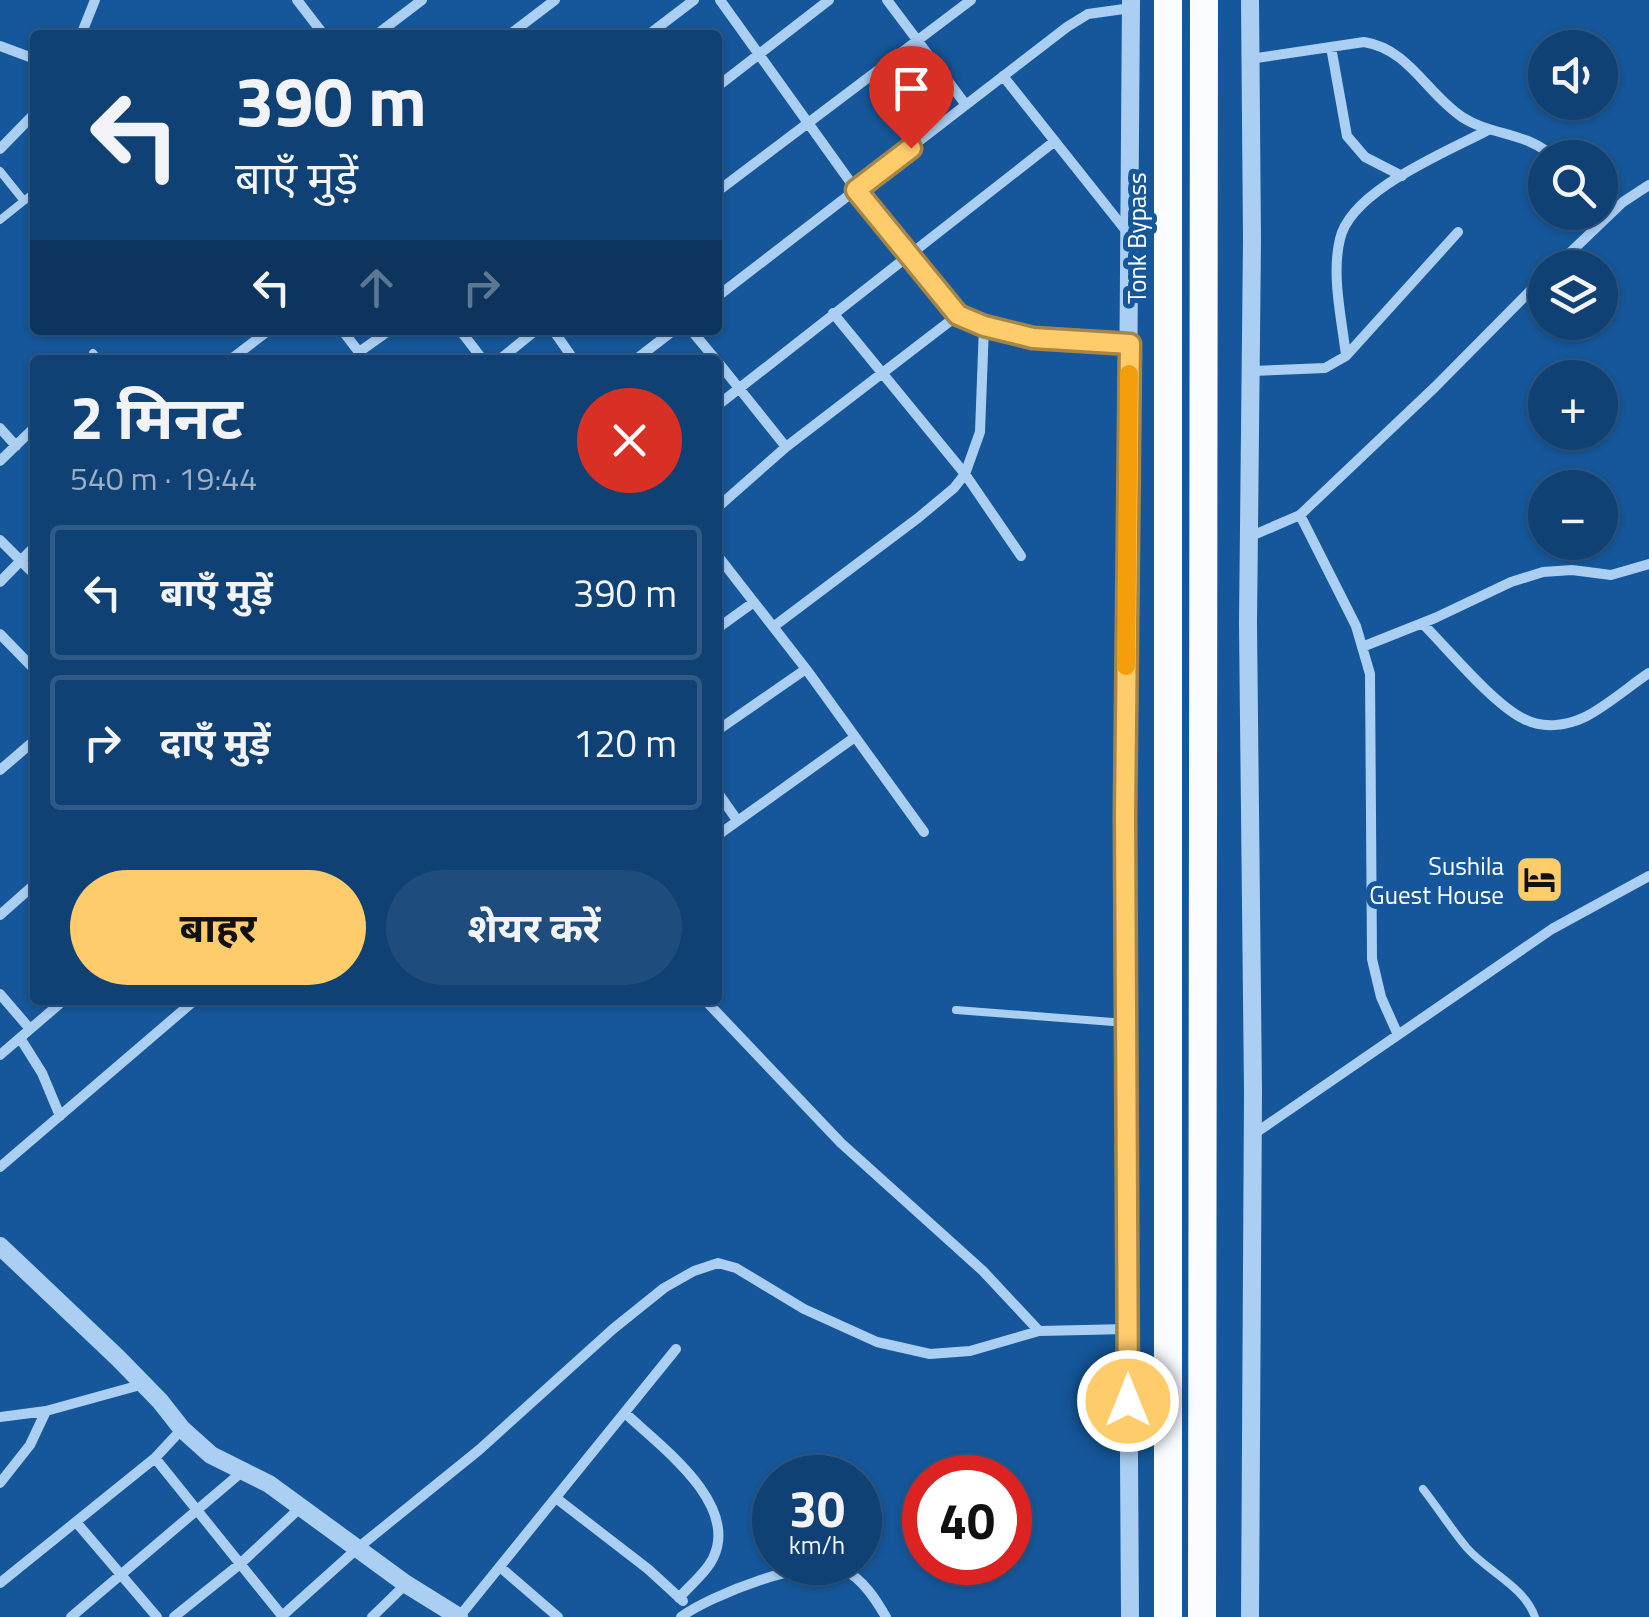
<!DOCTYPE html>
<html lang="hi">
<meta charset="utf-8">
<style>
:root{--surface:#104174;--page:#1e4c7c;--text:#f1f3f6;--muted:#9cafc5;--line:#305a86;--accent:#ffcc6c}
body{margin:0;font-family:"Titillium Web","Noto Sans Devanagari",sans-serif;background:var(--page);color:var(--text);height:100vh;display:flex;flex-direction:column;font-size:38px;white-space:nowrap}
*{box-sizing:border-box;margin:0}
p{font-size:32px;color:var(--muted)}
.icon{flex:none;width:55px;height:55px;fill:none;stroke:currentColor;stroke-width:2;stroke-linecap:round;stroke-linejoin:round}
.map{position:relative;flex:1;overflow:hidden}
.side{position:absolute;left:30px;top:355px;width:692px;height:650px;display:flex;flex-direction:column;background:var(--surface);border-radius:10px;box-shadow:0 2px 8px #0004,0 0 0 2px var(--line)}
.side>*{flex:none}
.guide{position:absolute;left:30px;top:30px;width:692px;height:305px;border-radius:10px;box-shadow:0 2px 8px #0004,0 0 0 2px var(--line);background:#104174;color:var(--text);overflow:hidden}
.buttons{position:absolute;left:1528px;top:30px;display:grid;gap:20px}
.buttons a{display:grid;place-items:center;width:90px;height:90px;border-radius:50%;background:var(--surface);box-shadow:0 2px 8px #0004,0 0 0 2px var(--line);font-size:50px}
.speed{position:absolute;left:752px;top:1455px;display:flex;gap:20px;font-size:50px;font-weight:700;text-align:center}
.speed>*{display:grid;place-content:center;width:130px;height:130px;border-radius:50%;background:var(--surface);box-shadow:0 2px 8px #0004,0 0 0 2px var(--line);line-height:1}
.speed small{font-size:25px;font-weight:400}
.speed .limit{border:15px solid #d22;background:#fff;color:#111}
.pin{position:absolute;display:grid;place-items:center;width:85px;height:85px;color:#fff;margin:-102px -42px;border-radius:50% 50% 50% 0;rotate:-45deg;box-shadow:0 0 10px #0007}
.pin .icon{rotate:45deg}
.me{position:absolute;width:110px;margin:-55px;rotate:0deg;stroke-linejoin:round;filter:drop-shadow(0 0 8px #0008)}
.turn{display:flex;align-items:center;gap:35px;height:210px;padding:0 40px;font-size:45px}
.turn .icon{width:130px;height:130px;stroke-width:2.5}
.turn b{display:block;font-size:70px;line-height:85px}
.lanes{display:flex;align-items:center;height:95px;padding:0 40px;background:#0003;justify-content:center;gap:50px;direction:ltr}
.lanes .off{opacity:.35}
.round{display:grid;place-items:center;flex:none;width:105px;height:105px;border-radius:52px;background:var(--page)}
.overview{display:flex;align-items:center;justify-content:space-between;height:170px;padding:0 40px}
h1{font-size:60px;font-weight:700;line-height:75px}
.primary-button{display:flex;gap:20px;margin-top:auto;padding:20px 40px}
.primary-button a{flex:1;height:115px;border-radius:60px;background:var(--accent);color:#111;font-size:40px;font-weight:700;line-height:115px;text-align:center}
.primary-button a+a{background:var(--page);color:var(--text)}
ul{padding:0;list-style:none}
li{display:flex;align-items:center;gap:30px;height:135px;margin:0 20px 15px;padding:0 20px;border:5px solid var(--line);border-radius:10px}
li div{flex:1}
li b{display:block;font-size:38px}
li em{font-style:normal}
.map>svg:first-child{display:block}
</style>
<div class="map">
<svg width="1649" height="1617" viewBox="0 0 1649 1617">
<rect width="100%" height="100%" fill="#15579a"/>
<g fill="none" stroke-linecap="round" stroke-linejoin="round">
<path stroke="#aacff3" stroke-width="8" d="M0 171 24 201
M0 220 35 192
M93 353 99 360
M956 1010 1126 1023
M1423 1489C1438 1508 1451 1529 1467 1548 1488 1572 1524 1586 1535 1617"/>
<path stroke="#aacff3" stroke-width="10" d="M297 0 324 35
M720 0 874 215 958 315 984 326 1033 338 1129 344
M887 0 966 105
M81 35 95 0
M376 35 422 0
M509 35 555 0
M648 35 694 0
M0 46 35 59
M1331 47 1347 136 1365 157 1402 176
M1250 59 1364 42C1409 49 1426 93 1462 117 1491 136 1529 132 1554 158
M1003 76 1127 232
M718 86 829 0
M0 149 35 113
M718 191 971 0
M1554 268 1623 202 1649 185
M718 296 1067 27 1088 14 1131 8
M833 313 965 474 1021 556
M342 330 365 360
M460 330 483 360
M553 330 574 360
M691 330 716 360
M359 352 390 330
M1346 356C1342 320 1331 275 1340 239 1351 190 1447 152 1488 130
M230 360 269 330
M499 360 536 330
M635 360 674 330
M718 362 786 447
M1251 371 1325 368 1346 356 1458 232
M718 405 1055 141
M0 428 16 446
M0 461 35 427
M718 507 786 447 958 315
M1300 515 1356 626 1370 674 1372 959 1381 997 1398 1035
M1249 537 1300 515 1435 387 1545 276
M0 540 35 575
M718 556 806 669 924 832
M0 582 35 546
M1422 623C1448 649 1493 704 1524 719 1543 729 1566 726 1585 717 1607 706 1628 687 1649 673
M773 627 918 518 954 488 965 474 980 432 984 326
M718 628 754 602
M0 634 35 670
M1362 647 1435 618 1511 582 1543 572 1572 570 1611 575 1649 564
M718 730 806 669
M0 770 35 740
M718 793 737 820
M718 835 855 737
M0 915 35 884
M0 994 30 1029
M705 1000 841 1143 983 1271 1039 1331
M20 1038 42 1073 60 1116
M0 1055 64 1000
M1254 1134 1552 929 1649 876
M0 1167 195 1000
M625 1413C659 1445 738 1502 714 1556 708 1571 690 1585 679 1598
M0 1417 46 1411 144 1384
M155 1458 283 1617
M0 1483 30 1445 46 1411
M556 1498 648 1569 683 1601
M76 1522 157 1617
M500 1567 558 1617
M0 1583 155 1458 182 1429
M71 1617 243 1471
M174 1617 240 1564 302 1506
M281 1617 359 1547 479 1450 613 1329 664 1288 694 1271 718 1263 736 1268 804 1309 877 1342 930 1354 970 1351 1039 1331 1128 1329
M372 1617 406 1584
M459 1617 676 1349
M681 1617C708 1596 812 1555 844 1570 863 1579 876 1600 886 1617"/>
<path stroke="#aacff3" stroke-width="18" d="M1250 0 1252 240 1248 624 1253 1092 1250 1617
M0 1246 118 1358 160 1401 182 1429 211 1455 269 1484 406 1584 459 1617
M1130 1617 1125 816 1131 0"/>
<path stroke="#fafcff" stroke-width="28" d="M1168 0V1617
M1202 1617 1204 0"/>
</g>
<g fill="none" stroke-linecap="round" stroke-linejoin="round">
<defs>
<path id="route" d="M911 148 856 190 958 315 984 326 1033 338 1130 344 1125 816 1128 1401"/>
</defs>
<use href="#route" stroke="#a68546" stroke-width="25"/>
<use href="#route" stroke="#ffcc6c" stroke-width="18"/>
<path stroke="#f59e0b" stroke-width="18" d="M1126 666 1129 374"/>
</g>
<defs>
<symbol id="hotel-square" viewBox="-11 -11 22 22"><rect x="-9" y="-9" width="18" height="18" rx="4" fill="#ffcc6c" stroke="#15579a"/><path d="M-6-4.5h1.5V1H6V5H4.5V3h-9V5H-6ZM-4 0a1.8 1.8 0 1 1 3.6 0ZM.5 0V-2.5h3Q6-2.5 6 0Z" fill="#111"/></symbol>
</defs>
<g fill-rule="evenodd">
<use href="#hotel-square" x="1512" y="852" width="55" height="55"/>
</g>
<g text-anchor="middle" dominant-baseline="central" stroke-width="10" stroke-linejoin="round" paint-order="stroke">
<g font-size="25" fill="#fff" stroke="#15579a">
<text transform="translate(1137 238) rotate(-90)">Tonk Bypass</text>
</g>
<g font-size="25" fill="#fff" stroke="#15579a" text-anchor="end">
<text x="1504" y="866">Sushila<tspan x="1504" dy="29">Guest House</tspan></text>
</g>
</g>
</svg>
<div class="buttons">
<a><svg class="icon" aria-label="sound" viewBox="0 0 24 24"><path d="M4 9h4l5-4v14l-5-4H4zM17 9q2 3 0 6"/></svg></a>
<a><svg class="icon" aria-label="search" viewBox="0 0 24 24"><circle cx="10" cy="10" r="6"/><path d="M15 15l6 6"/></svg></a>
<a><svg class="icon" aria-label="layers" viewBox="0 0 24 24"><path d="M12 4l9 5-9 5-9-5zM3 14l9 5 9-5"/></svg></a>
<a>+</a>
<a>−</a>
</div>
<div class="speed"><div>30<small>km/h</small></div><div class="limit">40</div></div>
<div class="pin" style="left:911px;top:148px;background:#d93025"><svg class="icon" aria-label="arrive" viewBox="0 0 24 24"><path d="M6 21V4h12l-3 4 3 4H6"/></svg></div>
<svg class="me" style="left:1128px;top:1401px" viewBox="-20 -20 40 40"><circle r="17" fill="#ffcc6c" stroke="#fff" stroke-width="3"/><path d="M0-11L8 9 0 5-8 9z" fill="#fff"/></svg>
<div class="guide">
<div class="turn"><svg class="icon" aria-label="left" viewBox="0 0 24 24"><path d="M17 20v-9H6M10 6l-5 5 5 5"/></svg><div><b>390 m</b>बाएँ मुड़ें</div></div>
<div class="lanes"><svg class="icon" aria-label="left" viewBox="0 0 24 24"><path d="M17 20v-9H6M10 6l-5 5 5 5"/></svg><svg class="icon off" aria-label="ahead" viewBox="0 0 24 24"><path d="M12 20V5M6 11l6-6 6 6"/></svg><svg class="icon off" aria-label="right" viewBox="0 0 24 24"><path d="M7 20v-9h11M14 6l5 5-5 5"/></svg></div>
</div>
<section class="side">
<div class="overview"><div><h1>2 मिनट</h1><p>540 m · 19:44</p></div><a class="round" style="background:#d93025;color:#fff"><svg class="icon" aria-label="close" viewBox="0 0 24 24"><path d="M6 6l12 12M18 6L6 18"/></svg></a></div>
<ul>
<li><svg class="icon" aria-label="left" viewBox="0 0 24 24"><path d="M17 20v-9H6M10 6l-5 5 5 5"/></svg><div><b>बाएँ मुड़ें</b></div><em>390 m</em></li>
<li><svg class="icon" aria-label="right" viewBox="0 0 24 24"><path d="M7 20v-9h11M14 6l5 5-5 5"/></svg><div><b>दाएँ मुड़ें</b></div><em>120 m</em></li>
</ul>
<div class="primary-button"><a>बाहर</a><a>शेयर करें</a></div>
</section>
</div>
